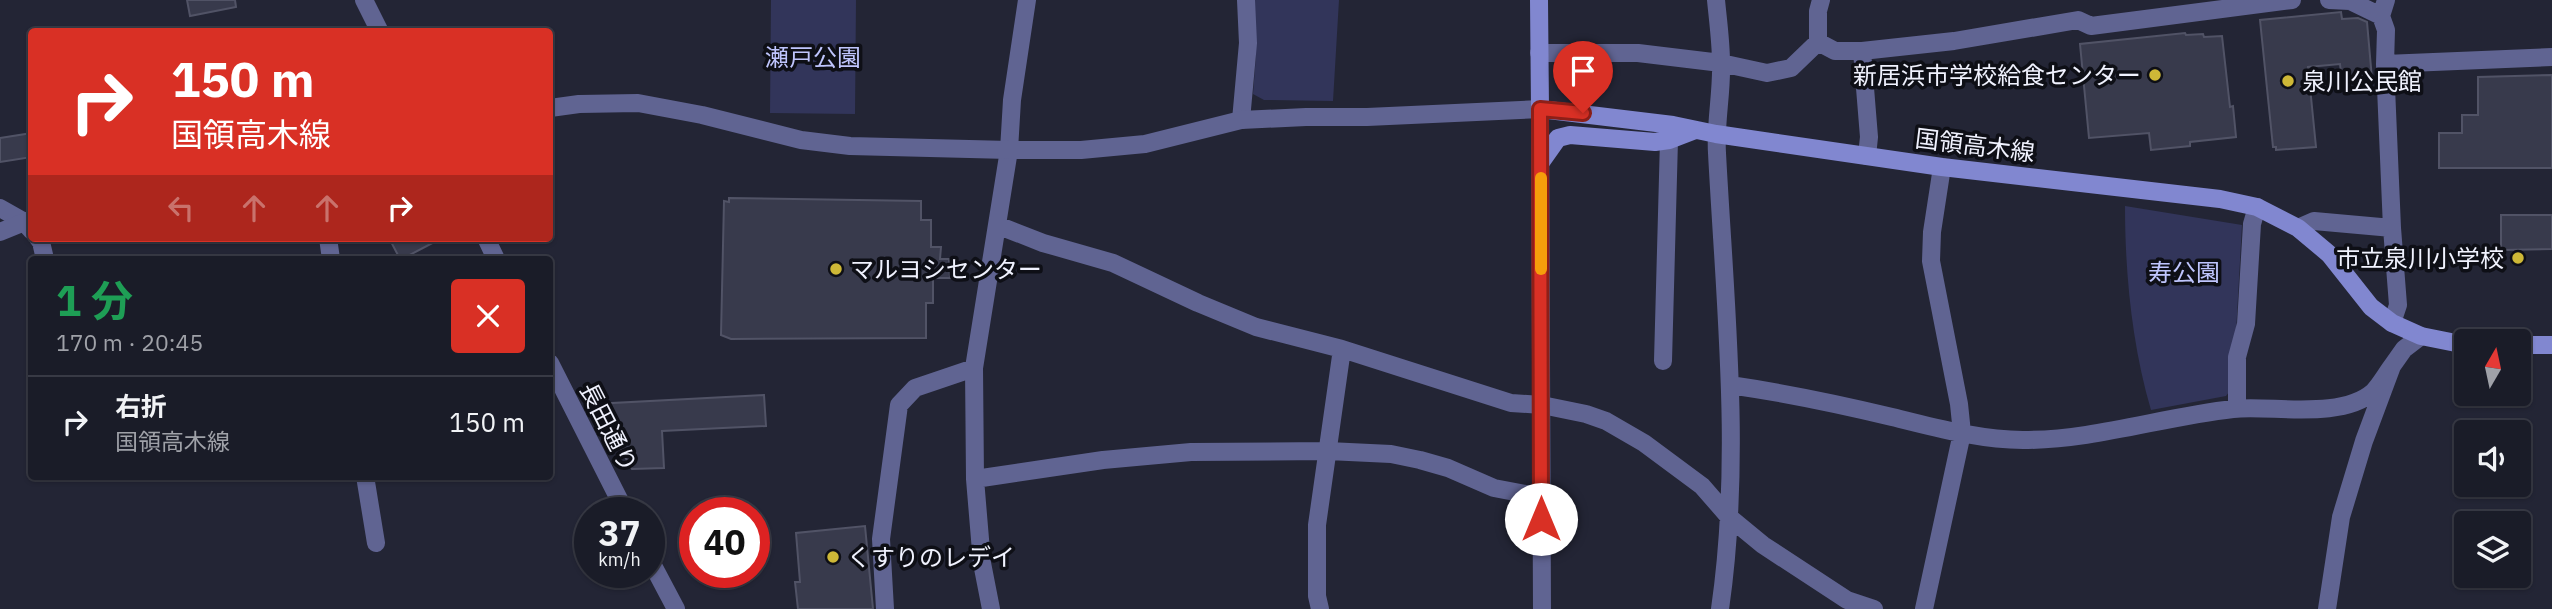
<!DOCTYPE html>
<html lang="ja">
<meta charset="utf-8">
<style>
:root{--surface:#1a1c28;--page:#272934;--text:#f1f3f6;--muted:#9fa1a8;--line:#383a45}
body{margin:0;font-family:"IBM Plex Sans","Noto Sans JP",sans-serif;background:var(--page);color:var(--text);height:100vh;display:flex;flex-direction:column;font-size:26px;white-space:nowrap}
*{box-sizing:border-box;margin:0}
p{font-size:23px;color:var(--muted)}
.icon{flex:none;width:38px;height:38px;fill:none;stroke:currentColor;stroke-width:2;stroke-linecap:round;stroke-linejoin:round}
.map{position:relative;flex:1;overflow:hidden}
.side{position:absolute;left:28px;top:256px;width:525px;height:224px;display:flex;flex-direction:column;background:var(--surface);border-radius:7px;box-shadow:0 2px 5px #0004,0 0 0 2px var(--line)}
.side>*{flex:none}
.top-card{position:absolute;left:28px;top:28px;width:525px;height:214px;border-radius:7px;box-shadow:0 2px 5px #0004,0 0 0 2px var(--line);background:#d93025;color:#fff;overflow:hidden}
.needle{width:46px;rotate:9deg}
.buttons{position:absolute;left:2454px;top:329px;display:grid;gap:14px}
.buttons a{display:grid;place-items:center;width:77px;height:77px;border-radius:7px;background:var(--surface);box-shadow:0 2px 5px #0004,0 0 0 2px var(--line);font-size:35px}
.speed{position:absolute;left:574px;top:497px;display:flex;gap:14px;font-size:35px;font-weight:700;text-align:center}
.speed>*{display:grid;place-content:center;width:91px;height:91px;border-radius:50%;background:var(--surface);box-shadow:0 2px 5px #0004,0 0 0 2px var(--line);line-height:1}
.speed small{font-size:18px;font-weight:400}
.speed .limit{border:10px solid #d22;background:#fff;color:#111}
.pin{position:absolute;display:grid;place-items:center;width:60px;height:60px;color:#fff;margin:-72px -30px;border-radius:50% 50% 50% 0;rotate:-45deg;box-shadow:0 0 7px #0007}
.pin .icon{rotate:45deg}
.me{position:absolute;width:77px;margin:-38px;rotate:0deg;stroke-linejoin:round;filter:drop-shadow(0 0 5px #0008)}
.turn{display:flex;align-items:center;gap:24px;height:147px;padding:0 28px;font-size:32px}
.turn .icon{width:91px;height:91px;stroke-width:2.5}
.turn b{display:block;font-size:49px;line-height:60px}
.lanes{display:flex;align-items:center;height:66px;padding:0 28px;background:#0003;justify-content:center;gap:35px;direction:ltr}
.lanes .off{opacity:.35}
.round{display:grid;place-items:center;flex:none;width:74px;height:74px;border-radius:7px;background:var(--page)}
.summary{display:flex;align-items:center;justify-content:space-between;height:119px;padding:0 28px}
h1{font-size:42px;font-weight:700;line-height:52px;color:#1e9e55}
ul{padding:0;list-style:none}
li{display:flex;align-items:center;gap:21px;height:91px;padding:0 28px;border-top:2px solid var(--line)}
li div{flex:1}
li b{display:block;font-size:26px}
li em{font-style:normal}
.map>svg:first-child{display:block}
</style>
<div class="map">
<svg width="2552" height="609" viewBox="0 0 2552 609">
<rect width="100%" height="100%" fill="#232535"/>
<path fill="#32355a" d="M771 0H856L855 114 770 113Z
M1254 0H1339L1333 101 1264 100 1253 94 1256 55Z
M2125 206 2242 225 2233 387 2226 396 2151 410C2132 345 2125 274 2125 206Z"/>
<path fill="#383a4c" stroke="#515366" stroke-width="2" d="M187 0H235L236 7 190 16Z
M2341 12 2342 19 2358 18 2367 22 2372 79 2342 82 2340 64 2308 67 2316 147 2276 150V147H2273L2260 20Z
M2185 33 2186 35 2203 34 2204 37 2222 36 2230 107 2233 106 2236 137 2190 142V146L2151 150 2149 133 2089 138 2080 44Z
M2552 75V168H2439V133H2462V115H2478V77Z
M32 133V157L0 162V138Z
M729 198 921 201V220H931V247H941L940 259H949L950 278H933V303H926V338L731 339 721 335 724 201 729 202Z
M2501 215H2552V249L2501 250Z
M389 238H442L402 259H400Z
M764 395 766 426 662 431 664 468 632 469 594 404Z
M865 526 873 609H798L795 582H800L796 533Z"/>
<g fill="none" stroke-linecap="round" stroke-linejoin="round">
<path stroke="#606492" stroke-width="18" d="M1716 0C1718 21 1721 42 1721 63 1722 94 1715 123 1717 153 1725 305 1742 458 1720 609
M2329 0 2350 1 2381 16
M2386 0 2381 16 2386 30 2385 64 2392 228
M1818 42V11L1821 0
M1862 51 1869 137 1867 156
M1539 53H1638L1721 63 1767 73 1791 68 1818 42 1835 51H1862L1954 41 2078 20 2091 26 2292 0
M2385 64 2552 57
M1241 120 1248 43 1246 0
M0 208 23 221 32 231
M997 225 1043 243 1113 263 1198 303 1256 327 1342 349 1511 403 1542 405 1586 414 1606 421 1644 443 1702 486 1729 517 1763 545 1847 600 1874 609
M2298 228 2314 221 2392 228 2398 305 2392 323
M38 238 41 242 45 259
M328 238 331 259
M1663 361 1669 140
M1730 385C1785 393 1838 404 1892 417 1934 427 1979 440 2023 440 2094 440 2162 417 2233 409 2272 405 2341 420 2373 392 2380 385 2386 374 2392 366
M2237 408V357L2246 324 2252 224 2257 207
M365 476 376 543
M975 479 1103 460 1191 452 1328 451 1391 454 1420 460 1448 468 1494 488 1541 497
M885 609 881 539 899 405 915 388 974 368
M991 609 982 563 975 479 974 368 1009 150 1012 100 1027 0
M1320 609 1317 596V525L1342 349
M1924 609 1962 433 1959 404 1931 261 1932 232 1942 167
M2327 609 2341 517 2364 441 2392 366 2404 349 2421 336"/>
<path stroke="#606492" stroke-width="18" d="M364 0 380 32
M550 108 579 104 638 103 702 115 801 140 850 146 1009 150H1081L1145 144 1241 120 1306 117H1367L1540 109 1542 609
M0 232 32 219
M486 238 496 259
M550 363 626 513
M649 558 676 609"/>
<path stroke="#8187d0" stroke-width="18" d="M1539 0 1540 109 1673 125 1716 134 1942 167 2220 199 2257 207 2298 228 2329 254 2371 307 2392 323 2421 336 2466 345
M1541 162 1558 138 1570 135 1655 142 1669 140 1695 130
M2518 345H2552"/>
</g>
<g fill="none" stroke-linecap="round" stroke-linejoin="round">
<defs>
<path id="route" d="M1541 519 1540 109 1583 113"/>
</defs>
<use href="#route" stroke="#8d1f18" stroke-width="18"/>
<use href="#route" stroke="#d93025" stroke-width="12"/>
<path stroke="#f59e0b" stroke-width="12" d="M1541 178V269"/>
</g>
<g fill="#ceb837" stroke="#0e0f16" stroke-width="2.5">
<circle cx="2155" cy="75" r="7"/>
<circle cx="2288" cy="81" r="7"/>
<circle cx="2518" cy="258" r="7"/>
<circle cx="836" cy="269" r="7"/>
<circle cx="833" cy="557" r="7"/>
</g>
<g text-anchor="middle" dominant-baseline="central" stroke-width="7" stroke-linejoin="round" paint-order="stroke">
<g font-size="24" fill="#bfc5fd" stroke="#0e0f16">
<text x="813" y="57">瀬戸公園</text>
<text x="2184" y="272">寿公園</text>
</g>
<g font-size="24" fill="#f0f2fe" stroke="#0e0f16" text-anchor="start">
<text x="2141" y="75" text-anchor="end">新居浜市学校給食センター</text>
<text x="2302" y="81">泉川公民館</text>
<text x="2504" y="258" text-anchor="end">市立泉川小学校</text>
<text x="850" y="269">マルヨシセンター</text>
<text x="847" y="557">くすりのレデイ</text>
</g>
<g font-size="24" fill="#f0f2fe" stroke="#0e0f16">
<text transform="translate(1975 145) rotate(7)">国領高木線</text>
<text transform="translate(609 427) rotate(63)">長田通り</text>
</g>
</g>
</svg>
<div class="buttons">
<a><svg class="needle" viewBox="-14 -14 28 28"><path d="M0-13l5 13h-10z" fill="#e53935"/><path d="M0 13l5-13h-10z" fill="#9fa1a8"/></svg></a>
<a><svg class="icon" aria-label="sound" viewBox="0 0 24 24"><path d="M4 9h4l5-4v14l-5-4H4zM17 9q2 3 0 6"/></svg></a>
<a><svg class="icon" aria-label="layers" viewBox="0 0 24 24"><path d="M12 4l9 5-9 5-9-5zM3 14l9 5 9-5"/></svg></a>
</div>
<div class="speed"><div>37<small>km/h</small></div><div class="limit">40</div></div>
<div class="pin" style="left:1583px;top:113px;background:#d93025"><svg class="icon" aria-label="arrive" viewBox="0 0 24 24"><path d="M6 21V4h12l-3 4 3 4H6"/></svg></div>
<svg class="me" style="left:1541px;top:519px" viewBox="-20 -20 40 40"><circle r="19" fill="#fff"/><path d="M0-13L10 11 0 6-10 11z" fill="#d93025"/></svg>
<div class="top-card">
<div class="turn"><svg class="icon" aria-label="right" viewBox="0 0 24 24"><path d="M7 20v-9h11M14 6l5 5-5 5"/></svg><div><b>150 m</b>国領高木線</div></div>
<div class="lanes"><svg class="icon off" aria-label="left" viewBox="0 0 24 24"><path d="M17 20v-9H6M10 6l-5 5 5 5"/></svg><svg class="icon off" aria-label="ahead" viewBox="0 0 24 24"><path d="M12 20V5M6 11l6-6 6 6"/></svg><svg class="icon off" aria-label="ahead" viewBox="0 0 24 24"><path d="M12 20V5M6 11l6-6 6 6"/></svg><svg class="icon" aria-label="right" viewBox="0 0 24 24"><path d="M7 20v-9h11M14 6l5 5-5 5"/></svg></div>
</div>
<section class="side">
<div class="summary"><div><h1>1 分</h1><p>170 m · 20:45</p></div><a class="round" style="background:#d93025;color:#fff"><svg class="icon" aria-label="close" viewBox="0 0 24 24"><path d="M6 6l12 12M18 6L6 18"/></svg></a></div>
<ul>
<li><svg class="icon" aria-label="right" viewBox="0 0 24 24"><path d="M7 20v-9h11M14 6l5 5-5 5"/></svg><div><b>右折</b><p>国領高木線</p></div><em>150 m</em></li>
</ul>
</section>
</div>
